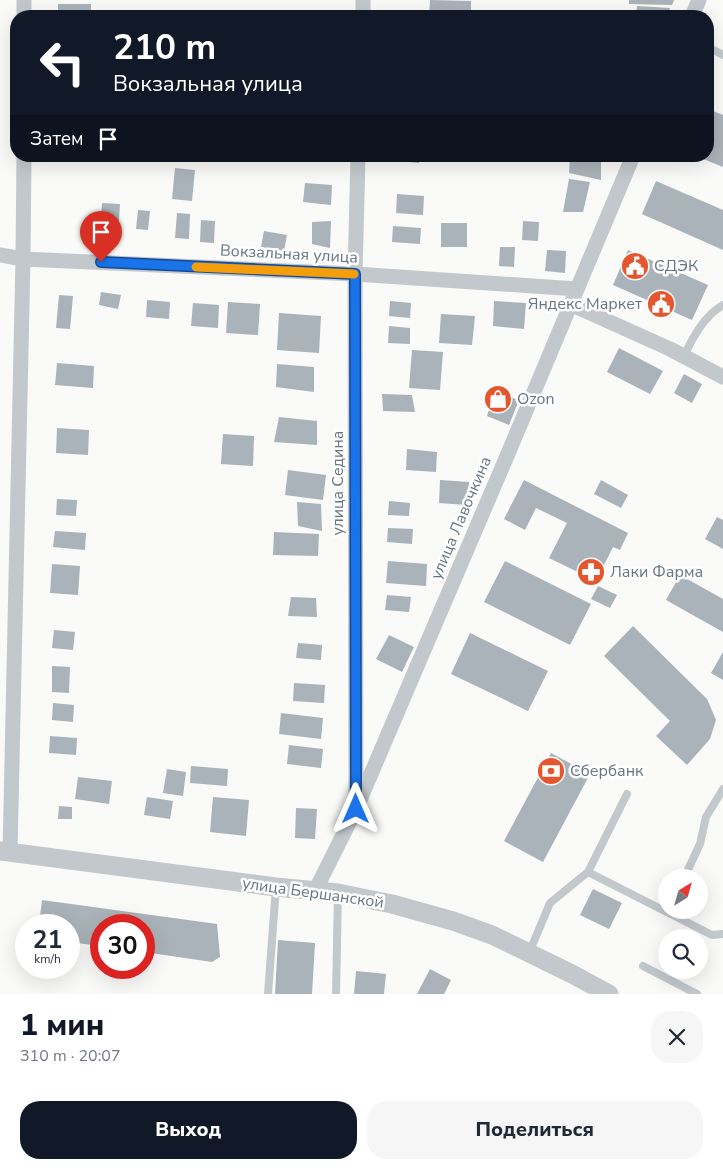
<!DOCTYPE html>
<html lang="ru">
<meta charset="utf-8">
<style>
:root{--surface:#fff;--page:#f6f6f7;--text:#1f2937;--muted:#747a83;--accent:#111827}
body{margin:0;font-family:"Nunito Sans",sans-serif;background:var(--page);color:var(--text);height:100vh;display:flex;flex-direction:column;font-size:19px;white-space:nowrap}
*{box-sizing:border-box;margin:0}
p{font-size:16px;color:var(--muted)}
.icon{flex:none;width:28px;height:28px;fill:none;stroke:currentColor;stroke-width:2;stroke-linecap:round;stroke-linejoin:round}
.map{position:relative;height:994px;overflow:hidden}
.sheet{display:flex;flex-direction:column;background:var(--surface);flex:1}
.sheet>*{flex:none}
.banner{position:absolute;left:10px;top:10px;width:704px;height:152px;border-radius:20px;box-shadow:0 5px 20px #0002;background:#111827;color:#fff;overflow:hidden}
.needle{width:32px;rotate:37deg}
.tools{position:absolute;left:658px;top:869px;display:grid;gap:10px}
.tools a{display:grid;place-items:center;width:50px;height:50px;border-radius:50%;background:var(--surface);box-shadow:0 5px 20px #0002;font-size:25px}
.speed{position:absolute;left:15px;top:914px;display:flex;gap:10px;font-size:25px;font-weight:700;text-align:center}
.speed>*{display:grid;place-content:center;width:65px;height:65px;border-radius:50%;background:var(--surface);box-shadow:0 5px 20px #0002;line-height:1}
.speed small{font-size:12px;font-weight:400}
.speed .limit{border:8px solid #d22;background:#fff;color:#111}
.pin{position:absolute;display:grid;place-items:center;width:42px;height:42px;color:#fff;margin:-51px -21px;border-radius:50% 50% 50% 0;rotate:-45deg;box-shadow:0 0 5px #0007}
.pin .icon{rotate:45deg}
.me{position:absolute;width:55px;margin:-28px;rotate:0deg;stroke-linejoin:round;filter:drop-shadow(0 0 4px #0008)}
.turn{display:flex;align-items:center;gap:18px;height:105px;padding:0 20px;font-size:22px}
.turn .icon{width:65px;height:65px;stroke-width:2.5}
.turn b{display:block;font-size:35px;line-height:42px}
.then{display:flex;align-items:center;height:48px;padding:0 20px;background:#0003;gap:10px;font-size:19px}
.round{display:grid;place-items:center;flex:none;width:52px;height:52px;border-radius:20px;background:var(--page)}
.head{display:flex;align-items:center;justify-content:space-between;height:85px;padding:0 20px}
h1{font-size:30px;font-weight:800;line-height:38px;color:var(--accent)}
.primary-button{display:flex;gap:10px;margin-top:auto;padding:10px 20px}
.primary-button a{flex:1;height:58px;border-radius:20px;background:var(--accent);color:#fff;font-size:20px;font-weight:800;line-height:58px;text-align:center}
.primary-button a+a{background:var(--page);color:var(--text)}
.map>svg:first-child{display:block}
</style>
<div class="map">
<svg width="723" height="994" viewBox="0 0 723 994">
<rect width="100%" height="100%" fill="#fafaf8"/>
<path fill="#aab3b9" d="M430 0 471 1V16H429Z
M629 0H674L672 5 629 4Z
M58 4H91V16H58Z
M637 6 670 8 668 16H636Z
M708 109 723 115V167L696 156H708Z
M388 156H419V163L388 160Z
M570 156 601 158V180L569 173Z
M175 168 195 170 192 201 172 199Z
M569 179 590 182 583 212H563Z
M656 181 723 210V250L642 214Z
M305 183 332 185 331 205 303 202Z
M397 194 424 196 423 215 396 213Z
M102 203 120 204 118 237 100 236Z
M138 210 150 211 148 230 136 229Z
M177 213 190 214 189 239 175 238Z
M201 220 215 221 214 243 200 242Z
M331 221 330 248 312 244V222Z
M523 221 539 222 538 241 522 240Z
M441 223H467V247H441Z
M393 226 421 228 420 244 392 242Z
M264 231 287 235 284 251 261 247Z
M500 247H515L514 267 499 266Z
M547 250 566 251 565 273 545 271Z
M628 250 708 285 692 320 613 285Z
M101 292 121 295 118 309 99 305Z
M59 295 73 296 70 329 56 328Z
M147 300 170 302 169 319 146 317Z
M390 301 411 303 410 318 389 316Z
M494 301 526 303 524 329 493 326Z
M228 302 260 304 258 335 226 333Z
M193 303 219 305 218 328 191 326Z
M279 313 321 316 319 353 277 350Z
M441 314 475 316 472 345 439 343Z
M389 326 410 328V344L388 343Z
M619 348 663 371 650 394 607 372Z
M412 350 443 352 440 390 409 388Z
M57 363 94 366 93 388 55 385Z
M277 364 314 367V392L276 387Z
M684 374 702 384 692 403 674 393Z
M495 391 519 400 509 425 487 416Z
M382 394 412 395 415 412 383 411Z
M279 417 317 421V445L274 442Z
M57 428 89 430 88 455 56 453Z
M223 434 254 436 253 466 221 464Z
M407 449 437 452 436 472 406 470Z
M288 470 326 475 323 500 285 495Z
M440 480 469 482 467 505 439 503Z
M524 480 628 533 620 550 613 547 596 581 549 558 567 523 536 508 525 530 504 519Z
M601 480 628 495 621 508 594 494Z
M57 499 77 500 76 516 56 515Z
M389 501 410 503 409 516 388 515Z
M297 502 321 504 322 531 298 526Z
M717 517 723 520V549L705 539Z
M388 528 413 529 412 544 387 542Z
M55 531 86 533 85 550 53 547Z
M274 532 319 534 318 556 273 555Z
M388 561 427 564 426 586 386 583Z
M505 561 591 604 570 645 484 602Z
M52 564 80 566 78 595 50 593Z
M680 575 723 599V632L666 600Z
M598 586 617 595 610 608 591 599Z
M387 595 411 597 409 612 385 610Z
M291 597 316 598 317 617 288 616Z
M633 626 707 699 716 720 710 739 687 765 656 736 670 721 604 656Z
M54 630 75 632 73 650 52 648Z
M470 633 548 671 528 711 451 674Z
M389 635 414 647 402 672 376 659Z
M298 643 322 645 321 660 296 658Z
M723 652V680L711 673Z
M52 666 70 667 69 693 52 692Z
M294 683 325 685 324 703 293 701Z
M53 703 74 705 73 722 52 720Z
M281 713 323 718 321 739 279 734Z
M50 736 77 738 76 755 49 753Z
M289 745 323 749 321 768 287 764Z
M551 753 590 774 543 862 504 841Z
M191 766 228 769 227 786 190 783Z
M167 769 186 772 183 796 163 793Z
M78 777 112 781 109 804 75 799Z
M147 797 173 801 170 819 144 815Z
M213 797 249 800 246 836 210 832Z
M59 806 72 807V819H58Z
M296 808 317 809 315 839 295 838Z
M593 889 622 903 609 929 580 915Z
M42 900 217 924 220 957 212 962 144 952V925H101V946L69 942V925H39Z
M278 940 315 943 312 994H275Z
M430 969 451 980 444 994H417Z
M356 971 386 974 384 994H354Z"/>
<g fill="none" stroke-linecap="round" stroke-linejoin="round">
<path stroke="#c3c8cc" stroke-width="8" d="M708 47 723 55
M684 356C693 337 704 316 723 305
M588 872 627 794
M684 878 700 844 706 817 723 789
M529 953 550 903 588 872 712 935 723 934
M643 966 697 994
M268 994 276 887
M336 994 338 893"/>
<path stroke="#c3c8cc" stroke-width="15" d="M24 16V0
M363 16V0
M692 16 699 0
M0 255 23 259 355 274 577 289
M570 304 670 349 723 377
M356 803 355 274 358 156
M10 853 23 259 24 156
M315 891 356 809 507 456 633 156"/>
<path stroke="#c3c8cc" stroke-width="19" d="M0 851 276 887 338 893 392 904 453 921 492 935 572 974 609 994"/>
</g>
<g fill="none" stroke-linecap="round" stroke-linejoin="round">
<defs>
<path id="route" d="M101 262 355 274 356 809"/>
</defs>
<use href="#route" stroke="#114b97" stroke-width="12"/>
<use href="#route" stroke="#1a73e8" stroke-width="9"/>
<path stroke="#f59e0b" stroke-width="9" d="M196 267 354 274"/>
</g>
<defs>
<symbol id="civic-disc" viewBox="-11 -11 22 22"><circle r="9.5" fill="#e4572e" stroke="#fff"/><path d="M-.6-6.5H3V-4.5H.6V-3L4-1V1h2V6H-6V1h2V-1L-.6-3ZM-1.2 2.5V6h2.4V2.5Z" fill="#fff"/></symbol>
<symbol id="shop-disc" viewBox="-11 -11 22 22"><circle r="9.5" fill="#e4572e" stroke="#fff"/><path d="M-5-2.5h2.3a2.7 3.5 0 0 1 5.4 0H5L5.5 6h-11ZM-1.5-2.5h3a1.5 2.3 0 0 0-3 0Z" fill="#fff"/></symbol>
<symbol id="pharmacy-disc" viewBox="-11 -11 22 22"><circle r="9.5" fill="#e4572e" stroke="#fff"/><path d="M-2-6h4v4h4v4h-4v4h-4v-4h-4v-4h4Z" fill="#fff"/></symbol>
<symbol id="bank-disc" viewBox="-11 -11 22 22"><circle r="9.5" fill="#e4572e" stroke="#fff"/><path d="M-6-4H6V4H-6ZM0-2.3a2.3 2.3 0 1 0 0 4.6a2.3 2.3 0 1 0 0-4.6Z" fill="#fff"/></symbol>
</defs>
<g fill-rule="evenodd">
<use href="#civic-disc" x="619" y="250" width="32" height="32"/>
<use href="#civic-disc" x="645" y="288" width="32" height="32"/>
<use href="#shop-disc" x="482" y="383" width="32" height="32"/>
<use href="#pharmacy-disc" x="575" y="556" width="32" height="32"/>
<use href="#bank-disc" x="535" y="755" width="32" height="32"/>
</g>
<g text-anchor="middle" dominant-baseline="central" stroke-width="5" stroke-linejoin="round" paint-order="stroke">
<g font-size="16" fill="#657683" stroke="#fff">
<text transform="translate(289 254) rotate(3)">Вокзальная улица</text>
<text transform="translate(338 483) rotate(-90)">улица Седина</text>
<text transform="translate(461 518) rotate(-67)">улица Лавочкина</text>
<text transform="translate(313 893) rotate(8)">улица Бершанской</text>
</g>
<g font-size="16" fill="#657683" stroke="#fff" text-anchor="start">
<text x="654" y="266">СДЭК</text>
<text x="642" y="304" text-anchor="end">Яндекс Маркет</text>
<text x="517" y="399">Ozon</text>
<text x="610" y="572">Лаки Фарма</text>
<text x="570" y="771">Сбербанк</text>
</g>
</g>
</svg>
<div class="tools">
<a><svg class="needle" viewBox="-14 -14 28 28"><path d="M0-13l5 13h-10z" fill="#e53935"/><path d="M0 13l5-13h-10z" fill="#747a83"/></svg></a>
<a><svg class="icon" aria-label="search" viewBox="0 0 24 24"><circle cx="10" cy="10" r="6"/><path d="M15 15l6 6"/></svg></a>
</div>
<div class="speed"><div>21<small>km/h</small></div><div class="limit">30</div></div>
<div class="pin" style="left:101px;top:262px;background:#d93025"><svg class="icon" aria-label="arrive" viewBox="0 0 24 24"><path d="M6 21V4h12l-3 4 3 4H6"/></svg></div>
<svg class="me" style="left:356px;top:809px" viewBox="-20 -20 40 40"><path d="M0-17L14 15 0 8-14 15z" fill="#1a73e8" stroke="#fff" stroke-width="4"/></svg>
<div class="banner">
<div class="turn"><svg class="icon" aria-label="left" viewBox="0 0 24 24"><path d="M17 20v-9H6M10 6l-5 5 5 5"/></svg><div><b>210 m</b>Вокзальная улица</div></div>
<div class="then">Затем<svg class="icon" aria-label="arrive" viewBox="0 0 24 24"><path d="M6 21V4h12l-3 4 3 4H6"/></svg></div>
</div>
</div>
<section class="sheet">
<div class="head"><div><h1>1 мин</h1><p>310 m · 20:07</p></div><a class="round"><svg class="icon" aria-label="close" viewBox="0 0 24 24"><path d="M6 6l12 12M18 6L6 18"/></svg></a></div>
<div class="primary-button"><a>Выход</a><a>Поделиться</a></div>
</section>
